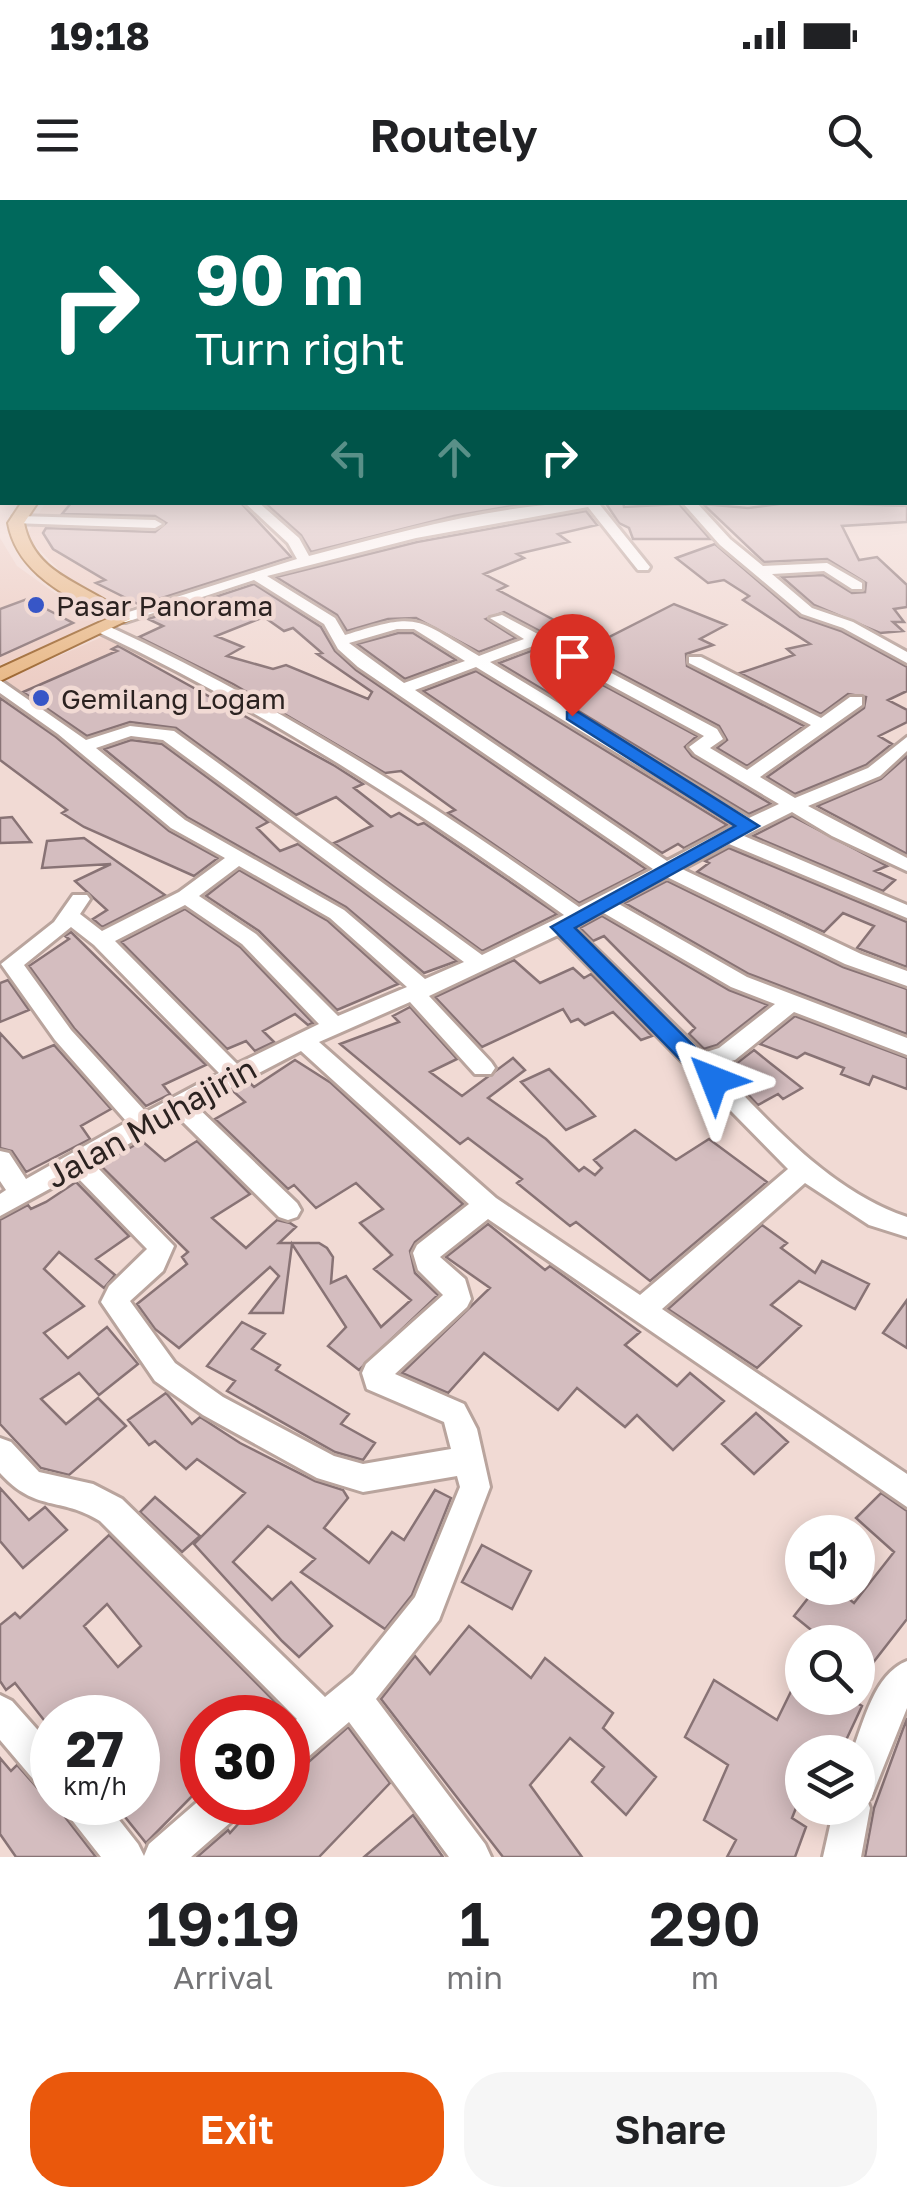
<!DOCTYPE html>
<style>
:root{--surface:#fff;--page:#f6f6f6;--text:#202124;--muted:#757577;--accent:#ea580c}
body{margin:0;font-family:"Golos Text",sans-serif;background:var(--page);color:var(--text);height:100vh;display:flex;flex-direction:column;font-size:38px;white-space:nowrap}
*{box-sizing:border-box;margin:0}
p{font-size:32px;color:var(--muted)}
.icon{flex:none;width:55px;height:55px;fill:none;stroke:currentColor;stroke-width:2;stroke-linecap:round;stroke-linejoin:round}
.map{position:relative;height:1657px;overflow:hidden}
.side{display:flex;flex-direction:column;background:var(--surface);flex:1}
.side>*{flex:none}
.banner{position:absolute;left:0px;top:0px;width:908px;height:305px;box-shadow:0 5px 25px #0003;background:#00695c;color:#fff;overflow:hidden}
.fabs{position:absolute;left:785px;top:1315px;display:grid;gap:20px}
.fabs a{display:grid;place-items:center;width:90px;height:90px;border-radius:50%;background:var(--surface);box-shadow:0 5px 25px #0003;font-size:50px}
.speed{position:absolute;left:30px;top:1495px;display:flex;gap:20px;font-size:50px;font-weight:700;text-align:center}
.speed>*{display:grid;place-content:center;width:130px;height:130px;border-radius:50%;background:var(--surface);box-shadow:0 5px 25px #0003;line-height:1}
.speed small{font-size:25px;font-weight:400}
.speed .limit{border:15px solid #d22;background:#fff;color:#111}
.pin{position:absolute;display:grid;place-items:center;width:85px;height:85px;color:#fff;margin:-102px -42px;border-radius:50% 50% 50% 0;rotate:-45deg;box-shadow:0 0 10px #0007}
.pin .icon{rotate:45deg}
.me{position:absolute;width:110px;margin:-55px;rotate:315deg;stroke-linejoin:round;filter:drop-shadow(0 0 8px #0008)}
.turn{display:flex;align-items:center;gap:35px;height:210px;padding:0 30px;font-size:45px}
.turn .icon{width:130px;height:130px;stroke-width:2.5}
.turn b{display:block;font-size:70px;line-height:85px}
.lanes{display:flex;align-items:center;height:95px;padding:0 30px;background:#0003;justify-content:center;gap:50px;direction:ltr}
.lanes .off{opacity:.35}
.eta{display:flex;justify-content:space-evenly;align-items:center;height:170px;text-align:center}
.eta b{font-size:60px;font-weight:600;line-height:70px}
.action{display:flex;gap:20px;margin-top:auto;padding:20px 30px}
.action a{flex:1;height:115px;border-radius:40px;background:var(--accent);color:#fff;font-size:40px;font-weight:600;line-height:115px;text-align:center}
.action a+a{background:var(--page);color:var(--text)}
.status{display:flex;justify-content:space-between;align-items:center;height:70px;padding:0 50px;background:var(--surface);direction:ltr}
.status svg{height:28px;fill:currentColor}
header{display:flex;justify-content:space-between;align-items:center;height:130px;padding:0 30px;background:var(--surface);font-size:45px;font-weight:600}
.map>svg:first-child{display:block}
</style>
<div class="status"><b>19:18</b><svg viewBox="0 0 49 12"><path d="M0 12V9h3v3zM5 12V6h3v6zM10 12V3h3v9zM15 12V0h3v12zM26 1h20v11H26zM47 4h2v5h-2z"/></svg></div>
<header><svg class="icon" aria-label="menu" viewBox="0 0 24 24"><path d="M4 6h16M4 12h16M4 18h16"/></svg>Routely<svg class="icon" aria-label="search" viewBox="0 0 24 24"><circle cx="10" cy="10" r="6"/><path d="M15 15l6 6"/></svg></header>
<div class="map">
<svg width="907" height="1657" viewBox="0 0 907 1657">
<rect width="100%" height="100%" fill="#f1dad4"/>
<path fill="#edcec5" d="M45 303H121L111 317 163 393 125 409 67 378 26 336Z
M0 338 17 366 97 423 0 465Z
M120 429 173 463 0 543V482Z"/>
<path fill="#d4bdbf" stroke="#887375" stroke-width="2.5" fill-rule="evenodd" d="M72 302H240L291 357 140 405 96 383 105 380 53 349 43 333 46 328 155 332 166 323 155 316 62 314Z
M264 302H535L454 316 311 352 301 335Z
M605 302H623L624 307 679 304 710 339H633L629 328 619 323Z
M794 302 907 306V322L842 326 859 360 877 357 907 385V407L894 409 904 422H893L903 431 880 433 814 405 782 377 823 375 852 393 865 392 866 383 827 359 764 362 703 304 748 308Z
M586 311 597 325 558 334 569 342 517 354 524 358 484 374 507 386 498 390 571 429 586 426 607 438 674 404 726 425 700 439 713 445 686 454 687 466 804 526 747 566 717 548 727 540 719 526 504 412 486 419 516 438 479 452 416 418 388 419 347 431 337 415 276 377 417 342Z
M715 344 800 417 841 431 907 467V491L888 500 907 510V522L879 536 892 544 866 565 795 594 767 577 864 508 866 497 848 494 821 514 740 473 794 455 787 449 810 444 743 400 749 396 724 380 708 383 676 358Z
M254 384 321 427 335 451 356 470 646 669 579 703 448 613 455 610 401 571 385 573 233 484 139 437 163 426 148 419ZM264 417 284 431 293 428 322 453 317 454 372 492 368 499 286 465 273 469 227 456 243 447 216 436Z
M27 399 73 423 0 456V409Z
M398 433H413L456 460 405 479 357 444Z
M118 446 335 566 363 584 354 588 391 617 399 613 418 625 424 623 557 714 482 751 334 643 372 626 336 597 296 615 176 528 130 522 87 536 23 492 117 451 112 449Z
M536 449 697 536 685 547 692 556 771 604 749 614 499 463Z
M476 471 727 625 684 648 678 644 662 653 423 491Z
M0 498 56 537 169 631 218 658 194 676 84 627 62 613 67 610 0 560Z
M131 540 162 544 268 622 257 628 280 651 298 644 457 761 424 773 346 707 187 617 104 549Z
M907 556V654L817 606 881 579Z
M792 616 887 666 875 671 895 680 883 691 753 636Z
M12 617 31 642 0 643V618Z
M84 638 119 663 165 695 102 727 93 719 107 710 75 681 111 664 42 668 47 641Z
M729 648 907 722V767L857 748 874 726 843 713 824 732 697 672 709 663 705 661Z
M239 670 328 721 398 784 337 810 259 731 206 696Z
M667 681 843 767 907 789V834L749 774 625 703Z
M185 709 240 747 313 823 308 825 295 814 263 831 274 842 255 851 246 841 227 849 121 742Z
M602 716 729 790 768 805 717 845 704 849 689 834 695 828 604 736 593 741 580 728Z
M71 732 206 865 163 885 170 894 146 906 74 828 29 766 69 739 65 736Z
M514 760 540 783 573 768 584 778 591 774 652 836 641 840 613 812 585 825 578 819 571 822 563 809 482 847 435 797Z
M8 780 29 810 0 822V783Z
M410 807 457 859 430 872 462 896 513 858 525 870 488 898 546 939 579 971 584 967 595 975 602 968 594 960 635 930 676 960 709 939 767 982 650 1081 576 1022 570 1026 517 983 522 979 468 938 460 944 340 844 399 822 393 816Z
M795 816 907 858V889L873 876 869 885 841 874 844 868 805 853 797 858 760 844Z
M0 833 23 858 54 845 111 909 81 926 90 939 26 972 12 951 0 948Z
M754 850 770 863 802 888 783 899 778 894 758 905 722 867 737 863Z
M295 860 331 883 463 1004 415 1042 410 1051 415 1073 438 1095 359 1170 328 1146 346 1127 292 1044 283 1113H250L279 1076 270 1067 179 1148 155 1129 137 1104 187 1064 182 1057 188 1052 100 965 142 941 165 961 197 941 250 994 212 1018 246 1048 277 1020 290 1023 296 1027 279 1043H319L327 1048 333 1057 331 1083 346 1076 381 1127 411 1100 374 1069 392 1055 360 1023 383 1009 356 983 316 1008 294 985 288 989 215 919 245 902 233 891 249 882 254 887Z
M549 869 580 900 595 916 566 930 521 882Z
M76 982 129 1036 96 1059 115 1075 104 1088 59 1052 44 1069 84 1106 44 1133 68 1158 107 1127 138 1164 99 1195 79 1173 41 1199 66 1224 98 1198 126 1226 69 1275 41 1268 0 1224V1020L28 1005 31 1009 46 1002Z
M488 1024 545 1070 550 1066 640 1132 625 1145 677 1186 690 1173 724 1201 673 1250 637 1215 625 1227 577 1188 558 1210 484 1153 448 1193 402 1173 490 1088 446 1057Z
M762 1025 787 1043 781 1048 815 1073 822 1061 869 1084 855 1109 799 1081 771 1105 801 1126 757 1168 668 1109Z
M907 1100V1148L883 1133Z
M242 1122 265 1134 252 1149 280 1165 276 1170 349 1214 341 1224 375 1243 363 1260 335 1252 227 1191 235 1181 207 1166Z
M166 1193 192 1224 200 1217 240 1243 315 1281 343 1290 348 1298 324 1328 369 1363 392 1332 404 1340 435 1290 451 1298 412 1395 385 1429 301 1372 315 1359 268 1326 233 1362 272 1400 291 1382 332 1426 299 1457 282 1441 194 1344 245 1293 197 1259 186 1269 155 1241 149 1245 128 1220Z
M756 1213 788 1242 754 1274 722 1244Z
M0 1288 29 1320 45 1307 67 1330 23 1368 0 1341Z
M881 1293 907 1311V1419L858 1482V1442H826L794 1416 816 1388H835L854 1403 894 1352 856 1318Z
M155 1297 200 1336 182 1352 140 1312Z
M109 1335 285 1512 280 1518H202V1586L146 1643 113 1602H138V1518H86L72 1501 47 1524 15 1483 6 1490 0 1481V1425L15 1413 20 1418ZM107 1404 141 1446 118 1467 84 1426Z
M482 1345 531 1371 512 1409 462 1382Z
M469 1426 531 1478 545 1458 613 1513 603 1528 656 1577 626 1615 592 1582 604 1567 570 1538 530 1585 582 1657H503L381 1499 415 1456 430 1474Z
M802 1469V1498H849L862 1506 841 1551 825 1540 820 1552H802V1593L792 1618 806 1627 795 1657H727L736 1640 704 1620 728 1565 685 1537 714 1480 777 1520Z
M907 1518V1657H865L874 1608Z
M348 1527 390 1583 319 1657H197L228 1630 230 1633 258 1602H288V1593L300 1580 295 1574Z
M0 1558 11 1571 17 1565 50 1602H60L65 1617 96 1657H16L0 1634Z
M413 1615 443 1657H364Z"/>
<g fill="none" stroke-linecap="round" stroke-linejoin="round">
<defs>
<path id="minor" d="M905 262 907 263V272L905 271Z
M0 282H2V290H0Z
M905 294H907V302H905Z
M244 302H258L299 338 309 356C404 331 504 302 602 302L600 305 650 367 648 370H638L588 307 416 338 267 376 335 418 345 435C419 412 414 417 479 456L524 439 490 418 502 415 717 529 723 539 710 548 747 570 811 525 689 463V457H701L821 518 850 497H862V505L760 577 795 598 868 568 907 537V551L880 576 808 606 907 658V671L832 636 792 612 744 636 907 705V718L729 644 682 669 861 754 907 771V786L845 764 667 677 617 703 747 777 907 838V855L794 812 735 860 715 865C770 923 830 991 907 1017V1037L869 1025 805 983 662 1109 907 1274V1307L488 1019 440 1057 465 1079 471 1099 467 1107 395 1174 464 1204 477 1229 490 1287 439 1420 376 1499 485 1644 491 1657H449L349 1522 301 1563 288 1568V1527L297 1519 100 1321C60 1296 36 1313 0 1273V1238L11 1242 39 1272 93 1284 122 1299 325 1497 353 1474 415 1397 460 1287 457 1276 363 1292 317 1278 203 1215 155 1181 101 1102 109 1086 147 1049 75 975 0 1016V994L6 990 0 981V951L9 953 26 979 127 922 55 840 1 764 54 722 73 695H87L90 699 80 714 102 731 179 692 225 658 171 628 58 534 0 493V480L86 540 130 526 174 531 482 755 564 715C415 608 263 510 98 432V426H108C276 503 429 601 579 707L653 669 358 467 338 449 324 424 254 380 126 422H116V416L297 359 288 343ZM397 429H414L465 461 404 483 349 443ZM536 445 704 536 689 547 695 554 779 604 749 618 490 462ZM476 467 735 625 667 661 415 490ZM131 536 163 540 464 762 425 779 344 710 185 620 96 548ZM239 666 330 718 407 787 338 816 256 734 199 696ZM185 705 242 744 319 824 237 864 115 741ZM602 712 731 787 775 804 719 848 703 853 574 727ZM71 727 94 745 219 873 146 912 71 830 24 765ZM558 735 788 969 640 1095 496 998 319 842 410 802 475 874H491L495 868 491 862 429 796ZM301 851 469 1004 417 1045 413 1053 418 1070 443 1095 366 1164 362 1173 367 1189 444 1222 451 1249 363 1264 334 1256 223 1197 175 1163 130 1101 163 1071 174 1046 94 964 177 916 279 1017 288 1020 297 1017 301 1010 297 1003 196 906Z
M682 302H696L730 339 763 366 827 363 862 383V389H852L824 371 772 374 812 408 853 422 907 452V463L843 428 802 414 720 345Z
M18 316 155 320 162 324 155 328 13 323V317Z
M907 1461V1508L871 1598 867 1600 870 1608 861 1657H823L834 1608H858V1552H852C864 1522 874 1474 907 1461Z
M0 1495 12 1501 52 1546V1591L39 1586 0 1540Z
M202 1598V1602H244L239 1615 191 1657H101L68 1615 63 1602H105L138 1644 144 1656 149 1644Z"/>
<path id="major" d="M22 302H38L24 323C35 380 95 384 130 419L0 481V468L107 419C67 395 17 374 8 323Z"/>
</defs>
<use href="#minor" stroke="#b9a49d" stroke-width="6"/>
<use href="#major" stroke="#9d6731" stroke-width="4"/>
<use href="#minor" fill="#fff" fill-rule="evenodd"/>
<use href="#major" fill="#e9ba89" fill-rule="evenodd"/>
</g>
<linearGradient id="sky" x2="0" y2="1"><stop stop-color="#8f9fc7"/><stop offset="0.52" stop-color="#f9eeec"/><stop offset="1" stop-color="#f9eeec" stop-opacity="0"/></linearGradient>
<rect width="907" height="481" fill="url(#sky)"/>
<path fill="#1a73e8" stroke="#114b97" stroke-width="2.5" d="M567 512H578L759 626 575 728 722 874V885H705L551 727 735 626 567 519Z"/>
<g fill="#3756c7" stroke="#f1dad4" stroke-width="4">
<circle cx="36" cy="405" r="10"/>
<circle cx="41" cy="498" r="10"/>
</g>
<g text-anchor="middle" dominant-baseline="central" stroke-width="9" stroke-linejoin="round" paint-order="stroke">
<g font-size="28" fill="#2b2220" stroke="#f1dad4" text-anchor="start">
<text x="56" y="405">Pasar Panorama</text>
<text x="61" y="498">Gemilang Logam</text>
</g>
<g font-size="32" fill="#2b2220" stroke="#f1dad4">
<text transform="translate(151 922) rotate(-29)">Jalan Muhajirin</text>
</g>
</g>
</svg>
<div class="fabs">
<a><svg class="icon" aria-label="sound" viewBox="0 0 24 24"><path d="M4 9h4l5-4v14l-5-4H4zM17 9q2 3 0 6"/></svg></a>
<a><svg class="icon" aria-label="search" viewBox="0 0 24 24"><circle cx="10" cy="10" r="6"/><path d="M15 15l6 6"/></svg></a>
<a><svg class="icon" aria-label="layers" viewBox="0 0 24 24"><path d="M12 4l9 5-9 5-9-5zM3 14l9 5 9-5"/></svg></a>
</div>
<div class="speed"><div>27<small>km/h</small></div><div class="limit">30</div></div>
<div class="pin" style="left:572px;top:516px;background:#d93025"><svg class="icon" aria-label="arrive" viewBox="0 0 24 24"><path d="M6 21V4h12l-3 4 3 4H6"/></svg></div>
<svg class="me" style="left:714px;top:880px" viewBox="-20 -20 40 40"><path d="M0-17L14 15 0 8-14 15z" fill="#1a73e8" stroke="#fff" stroke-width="4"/></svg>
<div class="banner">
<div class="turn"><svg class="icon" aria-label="right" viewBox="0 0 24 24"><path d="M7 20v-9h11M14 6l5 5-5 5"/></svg><div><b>90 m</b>Turn right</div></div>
<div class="lanes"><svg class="icon off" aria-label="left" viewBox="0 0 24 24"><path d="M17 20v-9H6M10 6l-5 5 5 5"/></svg><svg class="icon off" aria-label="ahead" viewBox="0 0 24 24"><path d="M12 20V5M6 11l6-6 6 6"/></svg><svg class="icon" aria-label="right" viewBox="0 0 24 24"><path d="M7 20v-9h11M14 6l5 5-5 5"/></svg></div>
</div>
</div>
<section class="side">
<div class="eta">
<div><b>19:19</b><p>Arrival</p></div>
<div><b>1</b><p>min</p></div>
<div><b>290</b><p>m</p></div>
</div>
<div class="action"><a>Exit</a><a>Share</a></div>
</section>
